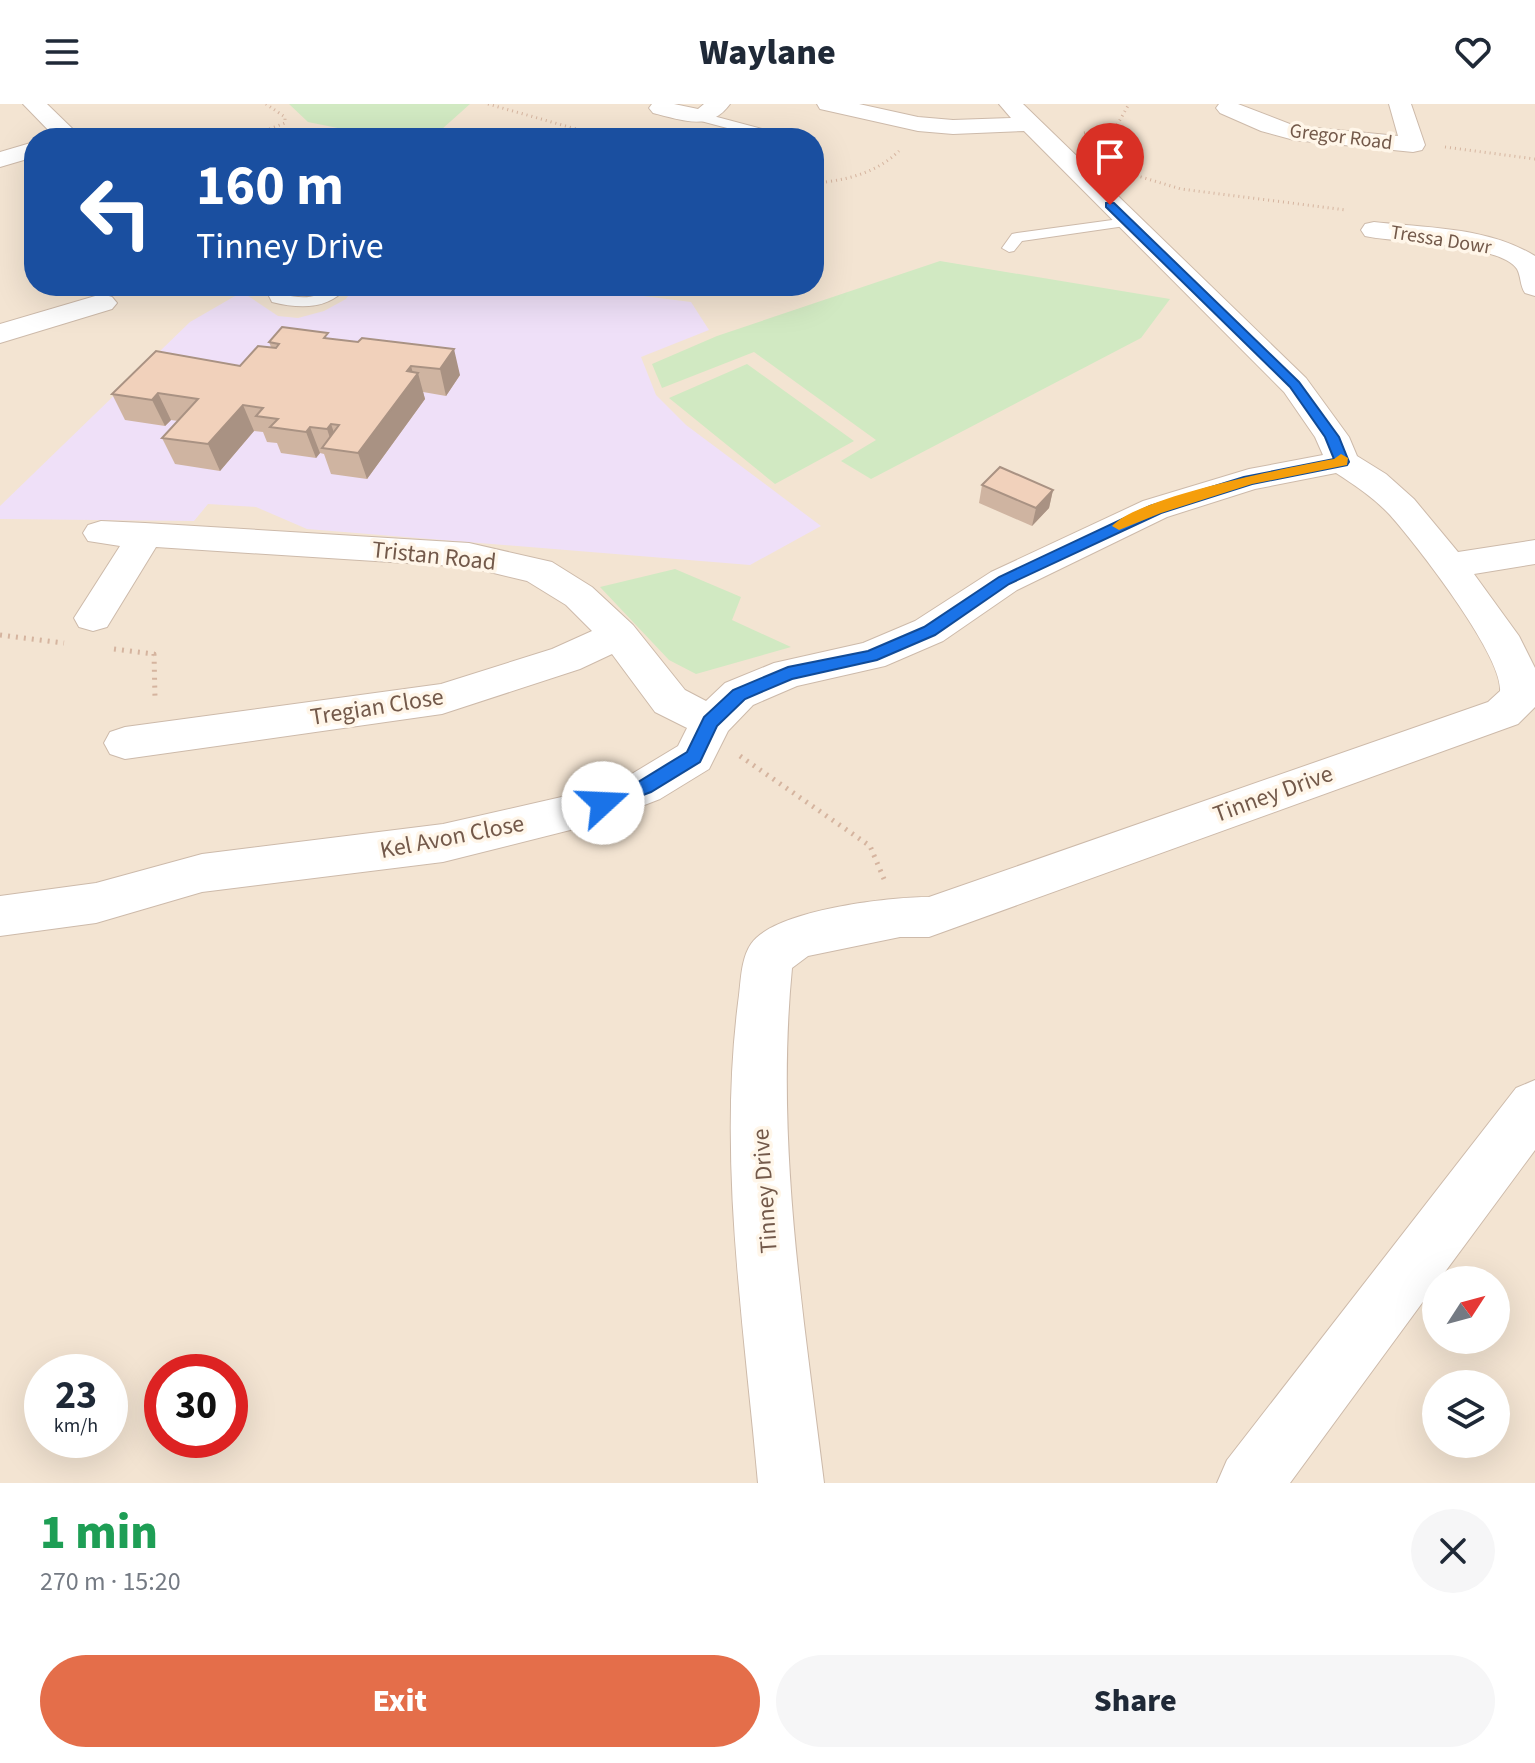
<!DOCTYPE html>
<meta charset="utf-8">
<style>
:root{--surface:#fff;--page:#f6f6f7;--text:#1f2937;--muted:#747a83;--accent:#e46e4a}
body{margin:0;font-family:"Source Sans 3",sans-serif;background:var(--page);color:var(--text);height:100vh;display:flex;flex-direction:column;font-size:30px;white-space:nowrap}
*{box-sizing:border-box;margin:0}
p{font-size:26px;color:var(--muted)}
.icon{flex:none;width:44px;height:44px;fill:none;stroke:currentColor;stroke-width:2;stroke-linecap:round;stroke-linejoin:round}
.map{position:relative;height:1379px;overflow:hidden}
.drawer{display:flex;flex-direction:column;background:var(--surface);flex:1}
.drawer>*{flex:none}
.banner{position:absolute;left:24px;top:24px;width:800px;height:168px;border-radius:32px;box-shadow:0 8px 32px #0002;background:#1a4fa0;color:#fff;overflow:hidden}
.needle{width:52px;rotate:54deg}
.buttons{position:absolute;left:1422px;top:1162px;display:grid;gap:16px}
.buttons a{display:grid;place-items:center;width:88px;height:88px;border-radius:50%;background:var(--surface);box-shadow:0 8px 32px #0002;font-size:40px}
.speed{position:absolute;left:24px;top:1250px;display:flex;gap:16px;font-size:40px;font-weight:700;text-align:center}
.speed>*{display:grid;place-content:center;width:104px;height:104px;border-radius:50%;background:var(--surface);box-shadow:0 8px 32px #0002;line-height:1}
.speed small{font-size:20px;font-weight:400}
.speed .limit{border:12px solid #d22;background:#fff;color:#111}
.pin{position:absolute;display:grid;place-items:center;width:68px;height:68px;color:#fff;margin:-82px -34px;border-radius:50% 50% 50% 0;rotate:-45deg;box-shadow:0 0 8px #0007}
.pin .icon{rotate:45deg}
.me{position:absolute;width:88px;margin:-44px;rotate:70deg;stroke-linejoin:round;filter:drop-shadow(0 0 6px #0008)}
.turn{display:flex;align-items:center;gap:28px;height:168px;padding:0 40px;font-size:36px}
.turn .icon{width:104px;height:104px;stroke-width:2.5}
.turn b{display:block;font-size:56px;line-height:68px}
.round{display:grid;place-items:center;flex:none;width:84px;height:84px;border-radius:42px;background:var(--page)}
.summary{display:flex;align-items:center;justify-content:space-between;height:136px;padding:0 40px}
h1{font-size:48px;font-weight:800;line-height:60px;color:#1e9e55}
.primary-button{display:flex;gap:16px;margin-top:auto;padding:16px 40px}
.primary-button a{flex:1;height:92px;border-radius:48px;background:var(--accent);color:#fff;font-size:32px;font-weight:800;line-height:92px;text-align:center}
.primary-button a+a{background:var(--page);color:var(--text)}
header{display:flex;justify-content:space-between;align-items:center;height:104px;padding:0 40px;background:var(--surface);font-size:36px;font-weight:800}
.map>svg:first-child{display:block}
</style>
<header><svg class="icon" aria-label="menu" viewBox="0 0 24 24"><path d="M4 6h16M4 12h16M4 18h16"/></svg>Waylane<svg class="icon" aria-label="heart" viewBox="0 0 24 24"><path d="M12 20l-8-8c-3-5 5-10 8-4 3-6 11-1 8 4z"/></svg></header>
<div class="map">
<svg width="1535" height="1379" viewBox="0 0 1535 1379">
<rect width="100%" height="100%" fill="#fcf2e3"/>
<path fill="#f3e4d2" fill-rule="evenodd" d="M0 0H1535V1379H0ZM34 34H814V182H34ZM1436 1176H1496V1236H1436ZM42 1268H110V1336H42ZM162 1268H230V1336H162ZM1436 1280H1496V1340H1436Z"/>
<path fill="#efe0f8" d="M355 182H563L691 198 709 226 641 253 656 291 686 321 821 422 750 461 307 425 256 403 208 400 194 417 0 415V402L190 218 242 188 278 212 298 214 324 207 346 195Z"/>
<path fill="#d1e9c2" d="M289 0H470L432 34H387L308 18Z
M940 157 1170 195 1141 234 871 375 841 357 876 336 754 248 662 284 652 260 717 232Z
M747 260 854 337 775 380 669 294Z
M675 465 741 493 732 516 791 543 696 570 669 556 600 483Z"/>
<g fill="none" stroke-linecap="round" stroke-linejoin="round">
<defs>
<path id="service" d="M702 9 785 31 787 34H765L697 16 696 13Z
M814 47 821 49V55L814 56Z
M1127 114 1132 115V121L1022 137 1014 147 1009 148 1002 144 1012 130 1017 129Z
M264 182H280L284 191C295 193 307 195 317 191 330 187 333 182 348 182 329 206 300 205 272 198Z"/>
<path id="minor" d="M23 0H47L82 34H56Z
M652 0H674L698 5 704 0H730C710 28 682 16 653 9L649 4Z
M817 0H859L918 13 953 16 1011 14 999 0H1023L1306 274 1349 333 1357 352 1386 370 1414 395 1458 448 1535 436V460L1474 470 1519 532 1535 564V603L1518 620 929 833H900L808 852 792 864C775 1037 803 1207 824 1379H758C744 1221 718 1058 738 899 741 881 740 856 751 840 774 806 889 793 929 793L1488 598 1500 587C1503 552 1416 440 1390 411 1374 394 1356 382 1336 369L1255 385 1167 413 1017 486 943 537 885 562 797 582 753 601 728 627 709 665 660 695 598 719 443 758 202 788 96 819 0 832V792L96 779 202 750 443 720 579 689 630 671 678 642 687 624 655 608 612 550 580 565 442 610 125 655 110 650 104 639 110 628 125 623 441 580 552 545 592 527 566 501 527 477 469 463 156 443 107 523 93 527 79 523 74 514 120 442 88 437 83 429 88 421 101 417 145 419 469 439 552 458 592 483 633 521 685 586 706 597 725 579 774 559 863 539 915 517 991 468 1143 397 1249 365 1323 351 1315 333 1284 288 1024 27 953 30 918 27 820 5Z
M1219 0H1238L1295 22 1398 32 1389 0H1411L1425 41 1422 46 1413 48 1294 36 1261 27 1220 9 1216 4Z
M34 38V53L0 63V48Z
M1374 118C1427 124 1488 123 1535 152V192L1525 189C1520 182 1521 172 1517 165 1500 139 1395 139 1365 132L1361 126 1365 120Z
M102 190 112 193 117 199 112 205 0 239V220Z
M1535 976V1046L1439 1176H1436V1180L1290 1379H1217L1227 1356 1516 984Z"/>
</defs>
<use href="#service" stroke="#cdbaaa" stroke-width="2"/>
<use href="#minor" stroke="#cdbaaa" stroke-width="2"/>
<path stroke="#d5b49f" stroke-width="3" stroke-dasharray="1 4" stroke-linecap="butt" d="M488 0 608 34
M1084 29 1116 23 1129 0
M246 34 285 19V13L266 0
M1445 43 1535 55
M1131 70 1181 85 1346 106
M826 78C854 74 878 67 899 47"/>
<path stroke="#d5b49f" stroke-width="5" stroke-dasharray="2 6" stroke-linecap="butt" d="M0 531 64 539
M114 545 154 550 155 594
M740 652 870 742 884 775"/>
<use href="#service" fill="#fff" fill-rule="evenodd"/>
<use href="#minor" fill="#fff" fill-rule="evenodd"/>
</g>
<path fill="#cfb4a1" d="M330 234 460 271 446 292 423 288 425 295 367 375 331 370 324 350 320 349 316 354 281 349 277 339 267 338 263 328 254 327 220 367 175 360 162 334 178 317 171 316 165 322 125 316 112 290 240 262 271 243 269 238Z
M982 381 1053 386 1049 404 1032 422 979 399Z"/>
<path fill="#a99283" d="M454 245 460 271 446 292 440 265Z
M411 262 414 273 418 269 425 295 367 375 358 349Z
M158 289 171 316 165 322 152 296Z
M243 301 254 327 220 367 208 340Z
M331 320 340 346H334L327 325Z
M310 323 320 349 316 354 306 328Z
M1053 386 1049 404 1032 422 1036 404Z"/>
<path fill="#f1d1bb" stroke="#a99283" stroke-width="2" d="M282 223 328 229 324 234 358 238 362 234 454 245 440 265 411 262 407 267 418 269 358 349 322 344 339 321 331 320 327 325 310 323 306 328 270 323 278 315 256 312 263 304 243 301 208 340 162 334 198 295 158 289 152 296 112 290 156 247 240 262 258 242 276 244 279 240 269 238Z
M1000 363 1053 386 1036 404 982 381Z"/>
<path fill="#1a73e8" stroke="#114b97" stroke-width="2" d="M1106 99H1114L1299 278 1339 333 1349 358 1347 361 1252 380 1161 409 1009 480 935 531 877 556 792 575 745 595 717 622 700 658 651 688 603 706 596 704 594 699 596 693 638 678 687 648 704 613 733 586 788 563 868 547 924 523 999 473 1150 402 1244 373 1334 355 1325 333 1290 283 1106 103Z"/>
<path fill="#f59e0b" d="M1341 350 1348 354 1347 361 1252 380 1161 409 1119 426 1112 422C1142 391 1288 364 1334 355Z"/>
<g text-anchor="middle" dominant-baseline="central" stroke-width="7" stroke-linejoin="round" paint-order="stroke">
<g font-size="20" fill="#73594a" stroke="#fff6e9">
<text transform="translate(1341 33) rotate(7)">Gregor Road</text>
<text transform="translate(1441 136) rotate(9)">Tressa Dowr</text>
</g>
<g font-size="24" fill="#73594a" stroke="#fff6e9">
<text transform="translate(434 452) rotate(6)">Tristan Road</text>
<text transform="translate(377 603) rotate(-9)">Tregian Close</text>
<text transform="translate(1273 690) rotate(-20)">Tinney Drive</text>
<text transform="translate(452 733) rotate(-11)">Kel Avon Close</text>
<text transform="translate(765 1087) rotate(-94)">Tinney Drive</text>
</g>
</g>
</svg>
<div class="buttons">
<a><svg class="needle" viewBox="-14 -14 28 28"><path d="M0-13l5 13h-10z" fill="#e53935"/><path d="M0 13l5-13h-10z" fill="#747a83"/></svg></a>
<a><svg class="icon" aria-label="layers" viewBox="0 0 24 24"><path d="M12 4l9 5-9 5-9-5zM3 14l9 5 9-5"/></svg></a>
</div>
<div class="speed"><div>23<small>km/h</small></div><div class="limit">30</div></div>
<div class="pin" style="left:1110px;top:101px;background:#d93025"><svg class="icon" aria-label="arrive" viewBox="0 0 24 24"><path d="M6 21V4h12l-3 4 3 4H6"/></svg></div>
<svg class="me" style="left:603px;top:699px" viewBox="-20 -20 40 40"><circle r="19" fill="#fff"/><path d="M0-13L10 11 0 6-10 11z" fill="#1a73e8"/></svg>
<div class="banner">
<div class="turn"><svg class="icon" aria-label="left" viewBox="0 0 24 24"><path d="M17 20v-9H6M10 6l-5 5 5 5"/></svg><div><b>160 m</b>Tinney Drive</div></div>
</div>
</div>
<section class="drawer">
<div class="summary"><div><h1>1 min</h1><p>270 m · 15:20</p></div><a class="round"><svg class="icon" aria-label="close" viewBox="0 0 24 24"><path d="M6 6l12 12M18 6L6 18"/></svg></a></div>
<div class="primary-button"><a>Exit</a><a>Share</a></div>
</section>
